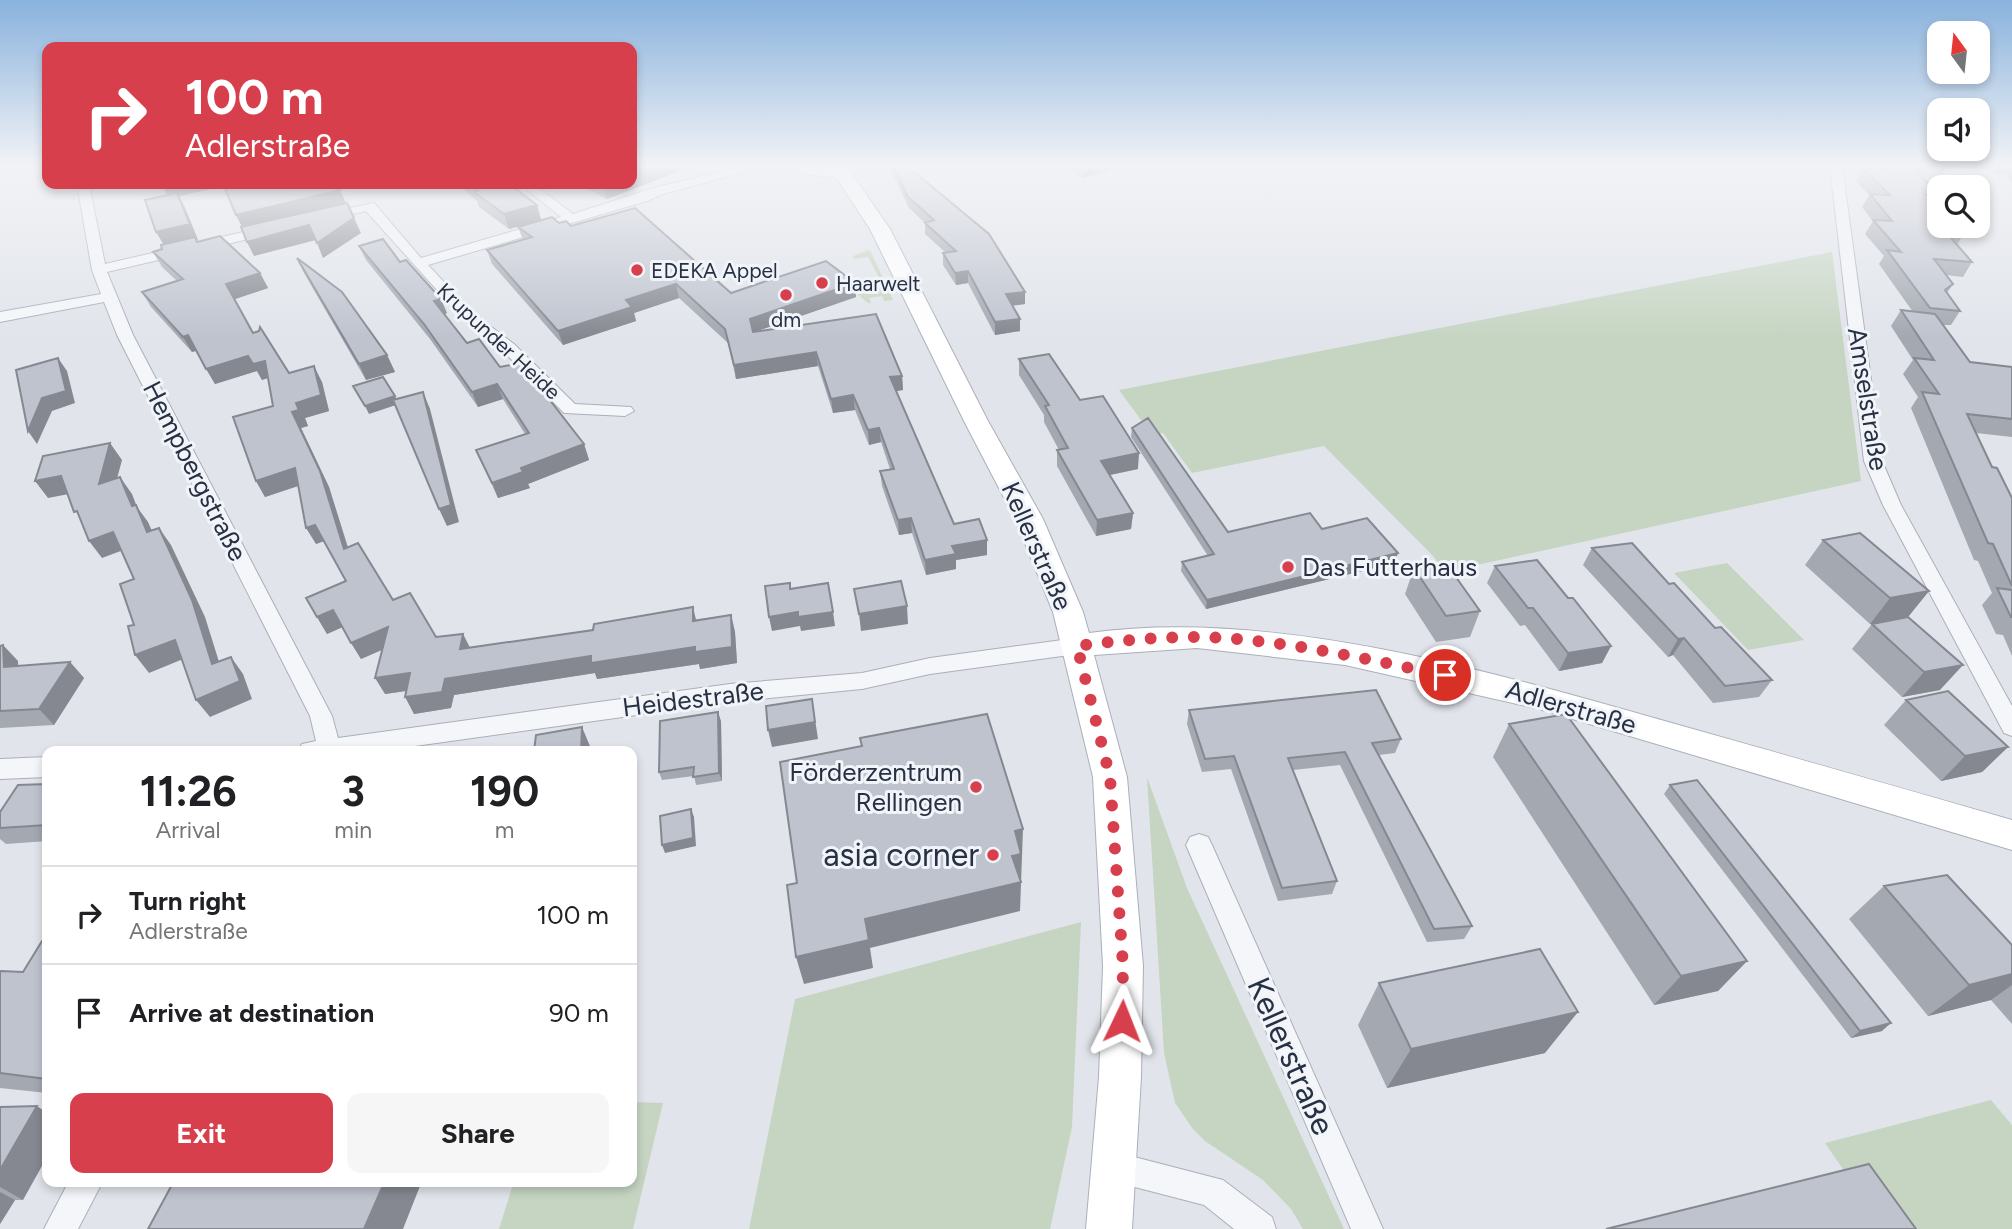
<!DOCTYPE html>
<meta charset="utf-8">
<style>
:root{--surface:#fff;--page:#f6f6f6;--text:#202124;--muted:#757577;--line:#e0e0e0;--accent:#d83f4d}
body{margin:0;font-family:Figtree,sans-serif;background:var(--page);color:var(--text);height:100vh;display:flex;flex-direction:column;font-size:26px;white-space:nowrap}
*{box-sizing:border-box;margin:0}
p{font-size:23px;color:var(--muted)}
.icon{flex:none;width:38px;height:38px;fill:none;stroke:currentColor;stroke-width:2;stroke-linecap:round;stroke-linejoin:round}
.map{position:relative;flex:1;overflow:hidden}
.details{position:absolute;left:42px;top:746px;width:595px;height:441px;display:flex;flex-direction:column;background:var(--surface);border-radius:14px;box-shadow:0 4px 10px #0003}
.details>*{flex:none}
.guide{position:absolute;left:42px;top:42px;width:595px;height:147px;border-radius:14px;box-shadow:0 4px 10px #0003;background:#d83f4d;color:#fff;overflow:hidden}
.needle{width:46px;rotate:345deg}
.fabs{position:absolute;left:1927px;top:21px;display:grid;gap:14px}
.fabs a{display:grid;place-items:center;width:63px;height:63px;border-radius:14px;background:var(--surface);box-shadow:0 4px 10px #0003;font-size:35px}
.pin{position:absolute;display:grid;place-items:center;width:60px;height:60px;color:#fff;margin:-30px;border:4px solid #fff;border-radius:50%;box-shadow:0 2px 7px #0007}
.me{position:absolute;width:77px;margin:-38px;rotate:2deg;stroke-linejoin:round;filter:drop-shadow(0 0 5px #0008)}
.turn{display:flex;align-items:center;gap:24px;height:147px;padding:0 28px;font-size:32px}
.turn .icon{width:91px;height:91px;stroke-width:2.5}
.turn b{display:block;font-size:49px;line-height:60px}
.eta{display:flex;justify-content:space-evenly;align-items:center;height:119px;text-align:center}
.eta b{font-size:42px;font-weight:700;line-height:49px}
.cta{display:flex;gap:14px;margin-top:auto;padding:14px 28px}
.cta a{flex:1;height:80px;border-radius:14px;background:var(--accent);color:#fff;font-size:28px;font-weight:700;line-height:80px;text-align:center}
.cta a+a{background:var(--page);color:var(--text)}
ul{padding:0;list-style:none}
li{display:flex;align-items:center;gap:21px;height:98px;padding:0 28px;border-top:2px solid var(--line)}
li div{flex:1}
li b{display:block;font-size:26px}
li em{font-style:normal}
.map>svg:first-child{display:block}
</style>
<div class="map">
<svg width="2012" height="1229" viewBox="0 0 2012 1229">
<rect width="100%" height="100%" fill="#e1e5eb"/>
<path fill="#c6d5c2" d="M869 250 871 252 893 300 884 301 882 296 869 298 871 303H868L856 293 884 287 868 257 854 259 853 256Z
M1832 252 1861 481 1445 572 1433 556 1324 446 1192 473 1163 433 1152 435 1119 390Z
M1727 563 1804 640 1748 650 1674 573Z
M1147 777 1187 888 1344 1229H1303L1291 1209 1263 1180 1205 1141 1193 1129 1175 1103 1164 1053Z
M1081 922 1072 1127 1050 1229H749L795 999Z
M1991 1100 2012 1125V1229H1884L1825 1143Z
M632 1102 663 1103 633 1229H499L514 1181H632Z"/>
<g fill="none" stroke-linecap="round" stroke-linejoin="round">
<defs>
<path id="street" d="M745 166H766L663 194 647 201 428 265 473 313 514 344 575 404 631 407 634 411 625 416 564 413 502 350 463 319 366 211 325 221 318 217 320 214 374 203 421 258 561 217 520 184H534L573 214 653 188Z
M1830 166H1842L1882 461 1901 505 2012 706V736L2004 733 1883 505 1864 461Z
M77 184H89L105 264 269 226 276 230 274 233 107 272 133 335 332 716 338 738 730 684 862 673 930 658 1077 638 1085 640 1088 646 1085 652 1077 654 930 674 862 689 730 702 379 751H298L302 744 316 741 310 716 117 335 104 302 0 322V312L101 294 92 270Z
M47 757V777L0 779V759Z
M1199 834 1208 837 1212 845 1383 1229H1351L1186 845 1190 837Z
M1115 1152 1223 1180 1272 1217 1276 1229H1234L1204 1205 1104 1179 1099 1168 1104 1157Z
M69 1181H103L78 1229H44Z"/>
<path id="secondary" d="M794 166H865L852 174 890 229 988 421 1043 519 1083 612 1089 633C1271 608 1485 670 1661 720 1778 753 1895 786 2012 820V850L1539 709 1345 665 1197 648 1094 655 1127 777 1143 966 1141 1077 1132 1229H1086L1099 1077 1103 966 1093 777 1053 612 1015 519 964 421 870 229 836 177 809 175Z"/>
</defs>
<use href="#street" stroke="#aaafb9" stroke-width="2"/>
<use href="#secondary" stroke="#aaafb9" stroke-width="2"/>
<use href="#street" fill="#f5f6f9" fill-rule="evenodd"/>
<use href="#secondary" fill="#fff" fill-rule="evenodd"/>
</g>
<path fill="#a3a8b1" d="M632 166H687L688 168 607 199 577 184H632Z
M889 166H907L1025 292V304L1012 306 1020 331 995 335 968 283 956 285 943 265V253L945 252 925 234V223L909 208Z
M1064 166H1127L1083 178Z
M1869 166H2012V182L2006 175 1995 174 1992 170 1948 167 1941 178 1922 177 1939 194V198L1936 203 1965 231 1957 245 1972 262 1963 277 1946 275 1953 284 1947 293 1960 311 1951 325H1943L1970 362 2012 367V437L1976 433 1992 467 2012 498V656L2003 635 1996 634 1982 605 1992 593 1978 561 1974 560 1911 408 1918 397 1903 374 1913 360 1891 326 1901 310 1913 312 1879 264 1884 256 1865 234 1873 221 1862 207 1869 195 1856 181 1863 168H1868Z
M161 184 215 188 179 196 185 208 198 240H197L198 242 260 273 268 288 235 299 253 333 289 373 322 382 329 411 305 418 308 426 301 428 329 487 348 547 393 600 436 637 463 634 470 648 731 615 735 632 737 663 700 669 699 664 597 679 595 673 454 695 451 708 414 714 406 691 385 694 382 650 361 659 342 627 327 634 317 617 346 581 324 541 316 544 298 486 265 497 256 481 273 406 268 378 262 380 257 371 215 384 197 351 192 352 151 307 142 292 177 281 162 267 153 252 162 249 163 245 168 195Z
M458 184H509L537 205 541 220 509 229 479 207 477 201Z
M559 223 571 226 731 293 855 283 856 297 753 332 902 376 903 390 896 391 954 524 987 555 956 560V569L926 575 912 533 899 535 882 486 880 471 890 469 881 442 869 445 855 410 833 413 818 366 736 379 728 343 679 298 634 313 636 321 563 345 492 264 487 250 523 240 518 227Z
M359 246 400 262 447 313 444 314 467 343 500 367 584 444 589 460 528 484 530 488 498 498 476 450 525 434 503 399 478 407 430 339 366 260Z
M297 258 387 355 395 372 366 380 304 273Z
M1019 359 1080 400 1138 469 1110 475 1133 513 1131 529 1096 536 1057 466V450H1059L1044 422V415L1019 375Z
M1132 428 1228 532 1322 529 1395 563 1206 609 1181 571 1182 562 1208 556 1131 437Z
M1823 540 1929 591 1908 617 1940 690 1902 697 1852 649 1872 624H1870L1805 565Z
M1592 548 1669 584 1772 680 1759 697 1713 703 1673 655 1668 657 1583 565Z
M1495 566 1568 598 1611 646 1602 663 1559 671 1525 625 1520 626 1487 583Z
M1414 568 1480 611 1470 637 1436 642 1405 594Z
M0 646 18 661V666L70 662 84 678 54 725 0 728Z
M1906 700 2008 747 1982 772 1941 781 1884 725Z
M1189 710 1401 739 1395 753 1379 755 1472 926 1464 939 1427 942 1340 765 1293 770 1337 881 1332 894 1278 901 1231 769 1202 772 1187 724Z
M721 721 722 781 696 785 694 776 662 780 659 772Z
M1509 724 1747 961 1718 991 1654 1005 1493 757Z
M47 784V841L6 844 0 839V812Z
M1670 785 1882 1031 1851 1038 1664 794Z
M1884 886 2012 945V1024L1991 1000 1928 1016 1849 919Z
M47 941V1093L0 1088V972H23Z
M1379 983 1545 1053 1387 1088 1358 1025Z
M0 1107 23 1200H15L0 1224Z"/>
<path fill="#858890" d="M645 166H687L688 168 607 199 603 184H632V171Z
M1101 166H1127L1083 178V171Z
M161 184H214L215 188 179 196 185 208 198 240 165 247 156 232 169 198Z
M340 190 347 205 243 229 236 215Z
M537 205 541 220 509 229 504 214Z
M354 218 361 233 323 258 317 243Z
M309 225 316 240 254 256 247 242Z
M968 271V283L956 285 955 273Z
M260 273 268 288 235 299 226 284Z
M855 283 856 297 752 333 750 319Z
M676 284 679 298 634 313 636 321 563 345 558 331 626 300Z
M1025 292V304L1006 306V294Z
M441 299 447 313 440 316 434 301Z
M1020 319V331L995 335V322Z
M188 335 197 350 192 352 183 337Z
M816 352 818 366 736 379 734 365Z
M387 355 395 372 366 380 359 364Z
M248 356 257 371 215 384 206 369Z
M58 358 67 371 75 403 52 411 37 444 28 431Z
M265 361 273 376 262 380 253 364Z
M314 366 322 382 329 411 305 418 308 426 301 428 329 487 353 565 344 549 292 412Z
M902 376 903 390 891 392 890 377Z
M497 384 503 399 478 407 472 392Z
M423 392 430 409 459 522 447 526 439 509Z
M853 395 855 410 833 413 831 399Z
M395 396 399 404 369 414 365 406Z
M879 428 881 442 869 445 868 430Z
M110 443 122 460 111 501 99 484Z
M584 444 589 460 528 484 530 488 498 498 492 483 521 468Z
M1139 453 1138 469 1100 477 1101 461Z
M295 468 304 484 265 497 256 481Z
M61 476 74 493 48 498 35 481Z
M120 477 132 494 137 507 148 522 160 549 147 532 132 506Z
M1133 513 1131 529 1096 536 1097 520Z
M911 518 912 533 899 535 898 520Z
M315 525 324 541 316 544 306 528Z
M159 528 171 545 205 617 225 681 212 664Z
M113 532 126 549 102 558 89 541Z
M987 540V555L956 560V569L926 575 925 560 952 546Z
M1398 553 1395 563 1206 609 1207 600Z
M1929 591 1908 617 1870 624 1890 598Z
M907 606 908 624 861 631 859 614Z
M693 607 697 624 693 621Z
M333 610 343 627 327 634 317 617Z
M798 612H833L835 626 801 631 800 626 772 631 769 617Z
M731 615 735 632 737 663 700 669 699 664 597 679 595 673 454 695 451 708 414 714 405 697 445 679Z
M388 627 397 643 361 659 351 643Z
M463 634 471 650 460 649Z
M1684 638 1673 655 1668 657 1678 639Z
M175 640 188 657 149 673 135 655Z
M3 645 18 661 19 683 4 667Z
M1611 646 1602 663 1559 671 1568 653Z
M231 657 243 674 252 699 210 717 196 700Z
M70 662 84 678 54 725 39 709Z
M1963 665 1940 690 1902 697 1924 672Z
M410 673 419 689 385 694 375 678Z
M812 699 818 739 772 747 768 730Z
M718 712 721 721 722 781 719 773Z
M582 727 592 751H581Z
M2008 747 1982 772 1941 781 1965 756Z
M691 809 694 817 696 846 665 853 662 845Z
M1023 829 1020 911 870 948 873 968 804 984 796 957 865 919 1012 856 1015 831Z
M1747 961 1718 991 1654 1005 1681 976Z
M2012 974V985L1991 1000 1928 1016 1969 985Z
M1578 1012 1545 1053 1387 1088 1411 1049Z
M1891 1023 1882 1031 1851 1038 1860 1031Z
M37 1106 47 1113V1157L23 1200 0 1187V1170Z
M385 1181H422L403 1229H364Z
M0 1192 15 1200 0 1224Z"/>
<path fill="#bec3ce" stroke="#858890" stroke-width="2" d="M632 166H645L632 171Z
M894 166H907L989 234 1025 292 1006 294 1020 319 995 322 968 271 955 273 943 253 956 251 925 223 934 220 908 197Z
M1076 166H1101L1083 171Z
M1884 166H1911L1939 194V196L1927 195 1939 206V226H1959L1965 231 1944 230 1972 262 1934 259 1953 284 1945 290 1960 311 1930 308 1887 250 1901 252 1873 220 1892 221 1870 194 1890 195 1863 168 1887 169Z
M223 184H337L340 190 236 215Z
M470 184H509L537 205 504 214 474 192 478 191Z
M177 193 190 224 156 232 145 200Z
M347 203 354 218 317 243 309 225 247 242 241 227Z
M635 208 731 293 826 261 855 283 750 319 753 332 876 314 902 376 890 377 954 524 979 519 987 540 952 546 956 554 925 560 911 518 898 520 880 471 894 469 879 428 868 430 853 395 831 399 816 352 734 365 725 329 676 284 626 300 632 307 558 331 487 250 532 237 518 227 552 217 559 223 566 221 571 226Z
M220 236 260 273 226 284 253 333 259 331 260 327 289 373 314 366 321 395 296 403 299 410 292 412 320 471 344 549 358 543 393 600 410 593 436 637 463 634 460 649 593 630 594 624 693 607V621L731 615 732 647 695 652V647L591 663V656L445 679 442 692 405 697 410 673 375 678 388 627 351 643 333 610 317 617 306 598 346 581 315 525 306 528 295 468 256 481 233 417 273 406 265 361 253 364 248 356 206 369 188 335 183 337 142 292 183 279 153 252 162 249 161 245 195 237 197 242Z
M383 239 400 262 406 260 441 299 434 301 467 343 479 339 500 367 521 363 584 444 521 468 523 472 492 483 476 450 529 433 497 384 472 392 424 324 359 246Z
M297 258 342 292 387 355 359 364Z
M1901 310 1935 314 1970 362 2012 367V419L1967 414 1992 467 1997 468 2012 498V586L1993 544 1988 543 1922 392 1939 394 1914 358 1934 360Z
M1049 354 1080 400 1103 396 1139 453 1101 461 1133 513 1097 520 1057 450 1068 448 1045 406 1049 405 1019 359Z
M58 358 66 391 42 398 28 431 16 370Z
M383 377 395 396 365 406 353 386Z
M423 392 451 505 439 509 393 400Z
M1148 418 1228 532 1310 513 1322 529 1367 518 1398 553 1207 600 1182 562 1214 554 1132 428Z
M110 443 99 484 120 477 132 506 136 505 147 532 159 528 192 600 212 664 231 657 240 681 196 700 175 640 135 655 128 626 134 625 120 584 134 579 113 532 89 541 77 511 74 512 61 476 35 481 43 456Z
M1860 533 1929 591 1890 598 1823 540Z
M1632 543 1669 584 1674 583 1715 628 1721 627 1772 680 1725 686 1684 638 1678 639 1592 548Z
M1537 560 1568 598H1573L1611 646 1568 653 1533 608H1528L1495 566Z
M1446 563 1480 611 1446 616 1414 568Z
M901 581 907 606 859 614 854 589Z
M790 583V589L828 583 833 612 798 617V612L769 617 765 586Z
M1997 588 2012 590V617H2011Z
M1908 617 1963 665 1924 672 1872 624Z
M3 645 4 667 70 662 39 709 0 711V646Z
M1376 690 1401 739 1372 743 1472 926 1434 929 1345 752 1288 758 1337 881 1282 888 1234 756 1205 759 1189 710Z
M1948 691 2008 747 1965 756 1906 700Z
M812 699 815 722 768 730 766 706Z
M718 712 719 773 693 777 694 767 659 772 660 721Z
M987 714 1023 829 1015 831 1021 854 1012 856 1021 882 865 919 869 940 796 957 787 885 797 883 780 762 862 746 860 738Z
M1566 714 1747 961 1681 976 1509 724Z
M582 727 581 751H534L536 735Z
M1697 780 1891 1023 1860 1031 1670 785Z
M47 784V825L0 828V812L18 785Z
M691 809 693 838 662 845 660 816Z
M1947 875 2012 945V974L1969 985 1884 886Z
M42 941H47V1079L0 1073V972L1 971 23 972Z
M1540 949 1578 1012 1411 1049 1379 983Z
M37 1106 0 1170V1107Z
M1869 1164 1916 1229H1606Z
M174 1181H385L364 1229H148Z"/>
<linearGradient id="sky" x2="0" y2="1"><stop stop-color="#89b2dd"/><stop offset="0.49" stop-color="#f2f3f6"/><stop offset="1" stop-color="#f2f3f6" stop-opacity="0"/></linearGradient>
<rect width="2012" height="338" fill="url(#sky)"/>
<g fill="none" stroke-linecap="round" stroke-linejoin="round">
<path stroke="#d83f4d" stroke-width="12" stroke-dasharray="0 21.6" d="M1122 1021 1123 966 1110 777 1077 646C1116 641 1155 637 1195 637 1279 638 1363 659 1445 675"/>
</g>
<g fill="#d83f4d" stroke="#f1f4f8" stroke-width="2.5">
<circle cx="637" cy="270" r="7"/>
<circle cx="822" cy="283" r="7"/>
<circle cx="786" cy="295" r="7"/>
<circle cx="1288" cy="567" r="7"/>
<circle cx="976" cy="787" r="7"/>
<circle cx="993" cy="855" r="7"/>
</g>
<g text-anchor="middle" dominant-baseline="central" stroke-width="6" stroke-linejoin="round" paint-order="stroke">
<g font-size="21" fill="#283144" stroke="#f1f4f8" text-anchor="start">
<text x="651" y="270">EDEKA Appel</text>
<text x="836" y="283">Haarwelt</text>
<text x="786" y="319" text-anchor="middle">dm</text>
</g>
<g font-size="21" fill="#283144" stroke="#f1f4f8">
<text transform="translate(499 341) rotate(43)">Krupunder Heide</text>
</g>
<g font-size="26" fill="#283144" stroke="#f1f4f8">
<text transform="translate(1868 399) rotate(81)">Amselstraße</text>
<text transform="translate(195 471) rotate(63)">Hempbergstraße</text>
<text transform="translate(1037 546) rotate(66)">Kellerstraße</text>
<text transform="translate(693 699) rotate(-7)">Heidestraße</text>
<text transform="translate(1571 707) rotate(16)">Adlerstraße</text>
</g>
<g font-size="26" fill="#283144" stroke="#f1f4f8" text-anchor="start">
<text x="1302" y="567">Das Futterhaus</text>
<text x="962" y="772" text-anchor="end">Förderzentrum<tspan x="962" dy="30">Rellingen</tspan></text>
</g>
<g font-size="32" fill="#283144" stroke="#f1f4f8" text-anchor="end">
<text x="979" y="855">asia corner</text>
</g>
<g font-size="32" fill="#283144" stroke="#f1f4f8">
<text transform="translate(1291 1056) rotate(66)">Kellerstraße</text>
</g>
</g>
</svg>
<div class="fabs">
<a><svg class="needle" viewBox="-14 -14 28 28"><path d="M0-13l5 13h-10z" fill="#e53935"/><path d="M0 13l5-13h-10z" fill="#757577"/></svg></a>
<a><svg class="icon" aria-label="sound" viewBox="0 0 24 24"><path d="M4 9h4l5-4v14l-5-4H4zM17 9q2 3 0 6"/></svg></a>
<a><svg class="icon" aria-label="search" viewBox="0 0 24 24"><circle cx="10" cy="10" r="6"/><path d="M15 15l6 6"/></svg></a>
</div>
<div class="pin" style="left:1445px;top:675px;background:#d93025"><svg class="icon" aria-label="arrive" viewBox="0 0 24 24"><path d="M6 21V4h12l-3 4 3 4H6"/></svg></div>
<svg class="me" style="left:1122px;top:1021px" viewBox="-20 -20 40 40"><path d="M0-17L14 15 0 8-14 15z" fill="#d83f4d" stroke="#fff" stroke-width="4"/></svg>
<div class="guide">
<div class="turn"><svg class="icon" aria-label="right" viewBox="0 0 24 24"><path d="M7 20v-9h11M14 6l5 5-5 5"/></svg><div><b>100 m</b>Adlerstraße</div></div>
</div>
<section class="details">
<div class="eta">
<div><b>11:26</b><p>Arrival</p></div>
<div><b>3</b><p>min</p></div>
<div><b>190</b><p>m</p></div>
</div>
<ul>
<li><svg class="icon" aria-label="right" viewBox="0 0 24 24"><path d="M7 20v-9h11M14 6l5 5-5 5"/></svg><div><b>Turn right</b><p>Adlerstraße</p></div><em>100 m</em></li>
<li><svg class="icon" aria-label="arrive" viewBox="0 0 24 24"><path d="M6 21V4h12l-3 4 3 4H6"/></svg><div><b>Arrive at destination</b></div><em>90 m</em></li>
</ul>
<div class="cta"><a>Exit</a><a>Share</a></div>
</section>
</div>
